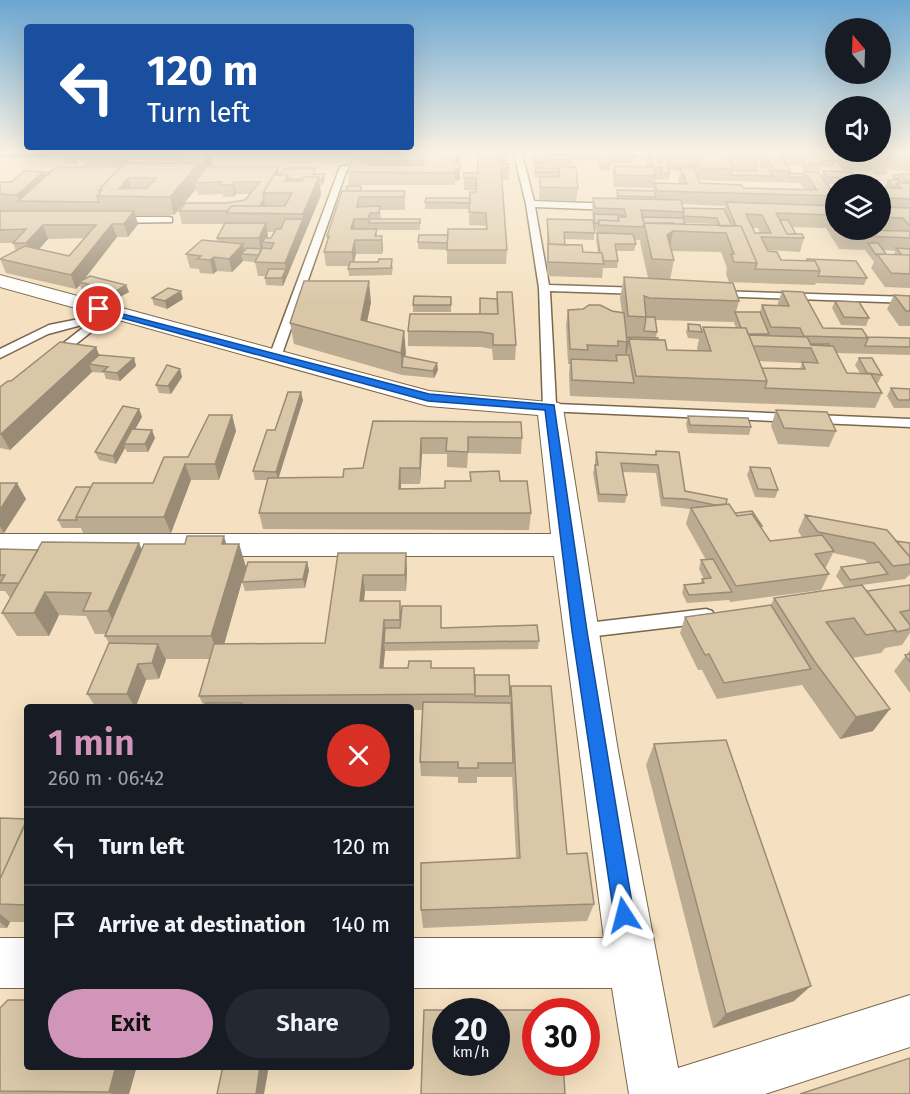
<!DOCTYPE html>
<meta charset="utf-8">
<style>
:root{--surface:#171b24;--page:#242831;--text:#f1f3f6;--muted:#9ea1a6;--line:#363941;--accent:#d095b9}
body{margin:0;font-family:"Fira Sans",sans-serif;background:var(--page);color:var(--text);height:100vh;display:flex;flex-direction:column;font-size:22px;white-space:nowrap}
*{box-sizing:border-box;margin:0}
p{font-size:20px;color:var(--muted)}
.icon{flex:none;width:33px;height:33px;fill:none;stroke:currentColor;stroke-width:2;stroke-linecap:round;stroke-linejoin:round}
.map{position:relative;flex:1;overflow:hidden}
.details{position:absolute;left:24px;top:704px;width:390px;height:366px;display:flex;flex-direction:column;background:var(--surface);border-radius:6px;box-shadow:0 6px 24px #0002}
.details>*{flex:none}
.banner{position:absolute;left:24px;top:24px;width:390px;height:126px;border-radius:6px;box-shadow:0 6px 24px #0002;background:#1a4fa0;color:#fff;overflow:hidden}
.needle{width:39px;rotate:341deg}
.fabs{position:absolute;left:825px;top:18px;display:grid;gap:12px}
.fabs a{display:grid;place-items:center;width:66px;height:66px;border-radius:50%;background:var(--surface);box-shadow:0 6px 24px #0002;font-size:30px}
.speed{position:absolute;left:432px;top:998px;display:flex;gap:12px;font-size:30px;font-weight:700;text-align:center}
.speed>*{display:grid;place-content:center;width:78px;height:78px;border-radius:50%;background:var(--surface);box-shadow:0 6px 24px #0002;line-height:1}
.speed small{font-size:15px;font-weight:400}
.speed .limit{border:9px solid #d22;background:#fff;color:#111}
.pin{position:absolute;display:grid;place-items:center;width:51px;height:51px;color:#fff;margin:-26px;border:3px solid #fff;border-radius:50%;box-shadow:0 2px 6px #0007}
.me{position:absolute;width:66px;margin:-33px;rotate:351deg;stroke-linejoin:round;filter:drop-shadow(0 0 4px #0008)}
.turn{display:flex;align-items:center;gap:21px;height:126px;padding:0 24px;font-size:27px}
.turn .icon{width:78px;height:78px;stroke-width:2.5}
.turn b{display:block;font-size:42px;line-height:51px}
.round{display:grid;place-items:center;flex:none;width:63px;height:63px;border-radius:32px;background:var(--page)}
.head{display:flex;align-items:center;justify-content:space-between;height:102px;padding:0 24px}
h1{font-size:36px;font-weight:600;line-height:45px;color:var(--accent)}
.action{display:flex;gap:12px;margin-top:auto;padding:12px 24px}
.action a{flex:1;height:69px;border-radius:36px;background:var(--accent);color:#111;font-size:24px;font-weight:600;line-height:69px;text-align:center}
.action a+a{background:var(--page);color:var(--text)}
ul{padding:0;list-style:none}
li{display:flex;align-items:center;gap:18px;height:78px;padding:0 24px;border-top:2px solid var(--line)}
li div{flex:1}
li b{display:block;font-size:22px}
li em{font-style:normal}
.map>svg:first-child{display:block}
</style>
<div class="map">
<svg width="910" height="1094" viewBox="0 0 910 1094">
<rect width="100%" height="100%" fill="#f5e1c1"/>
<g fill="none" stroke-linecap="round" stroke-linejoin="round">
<defs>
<path id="service" d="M95 150V154H92L0 155V151Z
M148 150H212L208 152 151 153Z
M409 150H423L347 169 281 357 279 360H271L269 357 340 167Z
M513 150H521L534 201 613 204 617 207 613 210 535 207 549 285 642 288 647 291 642 294 550 291 556 404 910 419V427L545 411 543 408 539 288 526 204Z
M610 150 666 152 670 154 666 156 611 154 607 152Z
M809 155 861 156 865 158 861 160 806 159V155Z
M169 217 172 218V222L115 223 110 220 115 217Z
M716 291 910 297V303L712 296V292Z
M119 311 123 312V316L105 321 57 359H49L47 356 89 323 48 334 0 358V349L49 325Z
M706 609 712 611 715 616 712 621 706 623 579 638 573 636 570 631 573 626 579 624Z"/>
<path id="minor" d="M0 275 429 391 559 403 563 408 618 751 678 1068 910 995V1047L765 1094H629L612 988H411V938H604L554 556H0V534H551L538 415 428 406 0 287Z
M0 938H27V988H0Z"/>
</defs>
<use href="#service" stroke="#78674a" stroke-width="3"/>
<use href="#minor" stroke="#78674a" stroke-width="2"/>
<use href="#service" fill="#fff" fill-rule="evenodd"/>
<use href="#minor" fill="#fff" fill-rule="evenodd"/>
</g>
<path fill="#bbab90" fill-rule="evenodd" d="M89 150H127V151L209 152 213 164 211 167H278L279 175 317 174 325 180 322 185H320L321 195 283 286 266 285 265 278 266 276H258L255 262 243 261 232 272 217 271 213 274 200 273 199 269 190 268 186 254 217 242V238L224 224H182L179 211 245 200 250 194H236L234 197H223L222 194 198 195 196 189 174 215H135L138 224 128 237H117L84 280 126 285 129 292 118 298 82 290 80 285 76 289 6 273 0 259 16 251 13 243H0V182H11L51 172 85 167 82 160H79L75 164H66L64 158 72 151H91L92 150ZM130 160 182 161 180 163H129ZM267 232H274L271 238H267L268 236ZM84 238 69 256 39 249 48 239Z
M532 150H596L635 157 634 163H610V171L599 170 598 160 573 159 572 165 546 166V168H558L578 188 576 201 539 200 540 178H535Z
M634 150H693L695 154 694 160 695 154 718 155V152H710L709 150H756V152L759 157 761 150H836V152H880V150H910V171L888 170 886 175H875L872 171 843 170 837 162 840 155 804 154 805 155 834 161 832 167H822L821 170H803L801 166H787L790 171V173L803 174 804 171 821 177 823 171 857 178 855 184H827L836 195 832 206H836V230H880V188H887L885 186 888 180H891L893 175H899L900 174H910V288L885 287 871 268 874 262 865 250 839 249 826 228 792 227 796 234 804 238 800 252 768 250 781 260 806 261 807 259 867 278 864 285 816 283 815 285 729 282 726 274 727 268 721 252 672 251 674 260 670 280 739 301 736 312H760L762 305 777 306 782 291 823 328 867 337 910 338V355L836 353 847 373H860L855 365 859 358 882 375 878 383H876L882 393 875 408 570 396 569 374 570 364H568L566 325 568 310 612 311 622 312 620 298 624 277 648 278 640 242 641 240H634L636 244 634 251H616L618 261 617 268H603L602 278 547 276V219L593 220 592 211 593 198 616 199 617 190 653 191 654 183 679 184 678 180 680 171 670 170V173L669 179 655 180 653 188 614 187 612 173 613 167H647L645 157 646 150ZM759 160 762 167 757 166ZM733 169 753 170V171L732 170ZM699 180 800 183 804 189 743 188 700 183ZM682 204 725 206 724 209 683 208ZM685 223 716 224V225L685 224ZM753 228H758L760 233H755ZM594 229 597 230 596 240 598 253 583 252 565 245 564 239 594 240ZM883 250 895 251 894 255 886 254ZM655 320 733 322V320L736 328 703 327 702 331 688 324 686 332 688 338 699 339 697 348 698 351 667 350 656 338 657 332ZM759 361 802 363 800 369 762 368Z
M460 151V180L455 181V185H349L348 172 353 156H410Z
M500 151 507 154V164L509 168V180H502L507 250 506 264H447V250L418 249V242L448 235 486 229V226L469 225V209H425V202L470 198 476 192V190H464V173H478Z
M361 186 362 191H405V210H380L381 219H420V230H377V236H382L383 249 382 254H356L354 262 393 266 392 275 349 276 348 269 349 266H326L324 252 327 240V236L346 191Z
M497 292 516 345 515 360H493L492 349 481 347 408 346V331L480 314 497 299Z
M894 295 910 296V326H899L887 309Z
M451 297V312H413V305Z
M152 298 183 299 167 309 154 305Z
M835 301 869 318 866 326 841 325 832 308Z
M371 302 367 322 404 331 405 356 438 370 434 378 402 375 294 344 290 323Z
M96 347 99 355 134 358 136 366 120 381 106 379 104 373 92 372 10 450 0 448V387L11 381Z
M180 369 182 377 171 394 159 393 156 385Z
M891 388 910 389V408H894L887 396Z
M303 400 278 478 343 477 363 468 373 421 522 438 521 454 468 453 467 468 447 467V454H422L420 484H401V489L445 488 470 481V472L500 481 531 513 529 530 263 529 259 513 268 480H255L253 471 275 430Z
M139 409 142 417 135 429 155 438 148 452H127L125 448 116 464 99 460 95 452Z
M776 410 836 431 829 447 778 444 771 426Z
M232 415 236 431 219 480H191L171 533H83L81 528H62L58 520 91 487 153 483 188 457Z
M688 416 751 427 749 435 688 433 686 424Z
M656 451 685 491 726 504 735 513 762 526 761 527 770 541 802 537 798 531 805 515 896 541 910 543V575L908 576 905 579 862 585 867 591 910 585V633L902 645 885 648 881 653 852 658 873 731 840 739 802 685 717 699 702 670H698L680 633 685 617 771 605 774 598 845 588 836 576 841 567 868 564 865 560 833 553 826 567 824 568 829 574 821 590 730 602 729 600 687 603 682 593 684 585 701 583 702 579H704L699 569 701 560H706L686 524 690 509 661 506 656 473 622 472 627 495 625 503 598 502 593 473 595 465V460L596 452 655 455Z
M750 467 778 490 775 498 755 497 747 475Z
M0 483 26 499 4 533H0Z
M139 543 142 550 227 544H239L246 567 224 644 325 643 338 553 407 569 406 591H365L364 601 401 611 441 628 539 641 538 649 385 651 383 668H431L475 675 510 696V703L511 686 567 854 594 904 587 921 423 928 421 910 516 858 512 774V777H477V783H458V777L421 776 420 762 423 710H411V706H204L199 696 209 659H166L159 679 146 680 136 706H95L87 694 109 643 105 636 106 634H95L86 616 59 615 49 636H17L2 613 10 598 5 591H0V549L38 550Z
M307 562 309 570 305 588 245 591 242 582Z
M910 650V693L894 671Z
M654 744 794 1001 713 1028 646 765Z
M0 818 27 819V922H10L7 928H0Z
M0 1008 27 1066H269L222 1070 136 1069 129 1094H0Z"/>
<path fill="#998b76" d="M126 150H127L130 161 122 170 128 178 133 196 120 191V168L117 159Z
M209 150V154L210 152 213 164 203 180 195 183 196 189 174 215 170 197Z
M77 154 79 160 75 164 73 158Z
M460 154V166L455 167 460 168V180L455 181V155Z
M278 167 280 179 269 183Z
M43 172 47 183 20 201 17 195Z
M324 174 325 180 322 185V179Z
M319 177 321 195 283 286 282 278 286 270 285 263 303 219V214Z
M234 182 236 194 234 197 232 185Z
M264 198 266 211 257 212Z
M134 211 138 224 128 237 124 224Z
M354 219 355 232 351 229Z
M266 223 268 236 265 242H262L263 247 261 252 259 238Z
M112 224 117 237 81 283 79 282 80 285 76 289 71 275Z
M43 225 48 239 32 257 26 243Z
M673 231 669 251 667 235Z
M382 236 383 249 382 254 381 240Z
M355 240 356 254 353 266 352 252Z
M243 244 245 254H241L243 261 232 272 229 259Z
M214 257 217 271 213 274 210 260Z
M369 281 371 302 363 342 361 320Z
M126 285 129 292 118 298 116 291Z
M181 291 183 299 167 309 165 301Z
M404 331 406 353 403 368 402 367V375L401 353Z
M96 347 102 362 89 364 92 372 10 450 1 434Z
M134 358 136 366 120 381 117 373Z
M437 363 438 370 434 378 433 371Z
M180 369 182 377 171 394 168 386Z
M301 392 303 400 278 480 276 472Z
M139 409 142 417 127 444H124L125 448 116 464 113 456Z
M232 415 236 431 219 480 215 464Z
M152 430 155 438 148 452 145 444Z
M421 438 422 454 420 484V468Z
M185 464 191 480 171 533 164 517Z
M400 468 401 484 400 505 399 489Z
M17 483 26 499 4 533 0 526V510Z
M224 536 231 560 222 544Z
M139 543 149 567 120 634 108 611Z
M239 544 246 567 220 659 211 636Z
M406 553 407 569 406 591 405 575Z
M307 562 309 570 305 588 303 579Z
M363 575 365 591 362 617 360 601Z
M45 592 59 615 49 636 34 613Z
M384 620 386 636 384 643 385 651 382 684 380 668Z
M158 644 166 660 159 679 152 663Z
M138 664 146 680 136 706H134L127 694Z
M890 709 873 731 840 739 856 717Z
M0 914 10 922 7 928 0 922Z
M811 986 794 1001 713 1028 726 1014Z
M116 1066H133L136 1069 129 1094H112L109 1092Z
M260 1066H269L264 1094H256Z"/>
<path fill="#dac7a8" stroke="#998b76" stroke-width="1.5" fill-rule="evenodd" d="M92 150H126L117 159H82Z
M209 150 207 152H189L187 155 128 154 127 151Z
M425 150 460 151V154L455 155V163L460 164V168L455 169V173L348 172 353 156H424ZM368 161H424L423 165H368Z
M478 150H500V151H507V154H500V164H509V168H501L507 250H447L448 229H487L486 213 469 212 470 192H476V178H464V173H478Z
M534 150H544L546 162H536Z
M573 150 633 151 635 157H609L610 165 600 164 598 154 572 153Z
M648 150H693L695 154 657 153 662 168 653 167Z
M721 150H754L759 158 727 157 733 169 701 168 695 154 723 155Z
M762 150H801L805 155 779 154 790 171 775 170Z
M880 150H909L910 151Z
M72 151H91L88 154H77L73 158H64Z
M411 151H425L424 156H410Z
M189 152H210L200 168 199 163H180Z
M842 152H910V159L886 158 891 163H880L876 159 847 158Z
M545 154 572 155 573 159 546 160Z
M805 155 830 156 834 161H821L823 164 805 163 803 160Z
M659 159 694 160 696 165 667 164 670 173H661L662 168Z
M125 163H199L170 197 97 196 102 190H99ZM128 178H156L147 188 119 189Z
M559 166 576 167 578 188 540 187V177H559Z
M614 166 653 167 655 176 616 175Z
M754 166 767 167 773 176 731 175 732 170 757 171Z
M56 167H120L99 190 100 193 97 196 99 202 18 201Z
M206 167H278L263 193 264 198 260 206H231L228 211H179L185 203H226L245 200 260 182H234L232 185H220L222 182 195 183Z
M285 168H316L313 174H324L322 179H319V177H304L303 179H289L288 175H279Z
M536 168H558V172H536Z
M680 168H694L700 183 742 185 743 188 817 190 804 171 818 172 836 196 657 191 654 183 687 184Z
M24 171 43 172 17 195 0 194V182H11Z
M823 171 852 172 857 178 827 177Z
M47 172H51L45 177 44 174Z
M790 173 803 174 802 177H789Z
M900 174H910V199L889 198 880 188H902L897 183H909Z
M274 175H288L285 181H302L304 177H319L303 214 227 213 231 206H285L292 193H263Z
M893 175H899L898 180H897Z
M888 180H898L901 183H897L895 188Z
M347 186H361L360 191H346Z
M617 190 654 191 656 197 618 196Z
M342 191H405L404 197H359L357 207 380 206 379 213H370L368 219H354L351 229H377L375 236H382L381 240H355L352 252H324L329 236H327Z
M426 198H470V203L425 202Z
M593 198 681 200 684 212 641 210 644 223 643 227 599 225V220L619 221 618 217H626L624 209 595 208Z
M726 202 836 206V223L830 215 776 213 787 234H802L804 238 761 237 768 251 777 252 781 260 815 261 820 271 755 269 757 263 741 226H736ZM746 214 762 215 771 233H755Z
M880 207 910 208V226L903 218 880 217Z
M683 208 724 209 732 226H720L717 218 683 216 684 212Z
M0 211H134L124 224H112L71 275 0 259 25 246 69 256 96 225H43L26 243H13L26 229 0 230Z
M594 214 623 215V217H618V221L599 220 598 223H595Z
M642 217 683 218 685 224H675L674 223H644Z
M285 219H303L285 263 255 262 262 248 271 249 274 243 262 242 265 238H271L276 229H281Z
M370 219H420V223H369Z
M547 219 593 220 595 233 564 232 565 245 549 244Z
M780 220H788L796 234H787Z
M225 223H266L259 238H217Z
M644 223 741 226 757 263 734 262 731 254H734L726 233 673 231 667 235 674 260 652 259Z
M840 230 910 231V238L844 235Z
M597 233 633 234 636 244H615L618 261H603L602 253H600Z
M419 235H448L447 243 418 242Z
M202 240 243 244 229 259 214 257 210 260 197 259 201 256 186 254Z
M868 243H878L886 254 876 255Z
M548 244 582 245 583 252 602 253 604 264 548 262Z
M247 248 262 249 259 255 241 254Z
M896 248 910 249V255H902Z
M877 254 910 255V274L891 273Z
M379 259H392L391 268 348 269 350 262H378Z
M807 259 856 261 867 278 818 276 820 271 815 261H808Z
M269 269H286L282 278H265Z
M90 276 126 285 116 291 79 282Z
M624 277 733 283 739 301 649 298 644 296 646 317 628 316Z
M304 281H369L361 320 404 331 401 353 290 323Z
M168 288 181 291 165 301 152 298Z
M782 291 803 292 823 328 862 329 868 338 804 336 800 328 771 327 762 305 789 306Z
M497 292H512L516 345H493V334L482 332 408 331 410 314H498Z
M894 295 910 296V311H906Z
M414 296 451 297V305H413Z
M480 298 497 299 498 314H480Z
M835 301 859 302 869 318 844 317Z
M589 305H600L612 311 624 313 627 342 618 341V346L587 345 588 350 570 349 568 310 583 309Z
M735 312H760L769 334H748L746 328H741Z
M646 317H655L657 332 644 331Z
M688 324 700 325 702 332 689 331Z
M703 327 746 328 767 381 636 376 629 339 665 340 667 350 711 351Z
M749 335 807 337 811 345 833 346 847 373 871 374 882 393 765 388 767 381 762 368 805 369 802 362 818 363 811 348 753 346Z
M627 337 658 338V340L629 339 626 353Z
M867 337 910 338V347L865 346 868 338Z
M60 342 96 347 1 434H0V387L8 381H11Z
M811 344H829V346L811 345Z
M99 355 134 358 117 373 103 371 108 367 89 364Z
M616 355H629L634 383 572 380 571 359 617 361Z
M403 356 437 363 433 371 402 367Z
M859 358H872L882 375 867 373Z
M167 365 180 369 168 386 156 385Z
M891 388 910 389V400H898Z
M288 392H301L276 472 253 471 267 430H275Z
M123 406 139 409 113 456 95 452Z
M776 410 827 412 836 431 784 428Z
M209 415H232L215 464H185L164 517H76L93 483H153L164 457H188Z
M688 416 748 418 751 427 690 425Z
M373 421 521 422 522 438 468 437V452L446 451 447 438H421L420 468H400L399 489 445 488V481H471L470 472 499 471 500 481H527L531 513H259L268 478 343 477 344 469 363 468Z
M132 429 152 430 145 444H124Z
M656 451 679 452 685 491 727 499 726 504 715 505 686 499 663 498 658 465 621 463 627 495 599 494 595 465H598L596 452 656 455Z
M750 467 770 468 778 490 758 489Z
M0 483H17L0 510Z
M76 487H91L76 517 77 520H58Z
M729 504 737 516 752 514 770 541 822 535 834 551 815 554 829 574 736 586 691 508Z
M752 511 762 526H760L752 514 737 516 735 513Z
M805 515 887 530 910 557V564L893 566 874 543 818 532Z
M187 536H224L222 544H239L211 636H105L144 544H185Z
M896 541 910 543V557Z
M42 542 139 543 108 611H83L91 593 45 592 34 613H2Z
M0 549 38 550 19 583H0L5 575H0Z
M338 553H406L405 575H363L360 601H400V620H384L380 668H408L409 661H431V668H474L475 694 199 696 214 644 325 643Z
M713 559 732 592 689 595 684 585 704 583 702 579 711 578 701 560Z
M248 562H307L303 579 242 582Z
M879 562 888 574 850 580 841 567Z
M862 585 896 630 866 635 854 618 826 622 890 709 856 717 815 662 774 598Z
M910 585V610L900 612 910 625V629L896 632V630L867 591Z
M771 605 811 669 724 683 709 654 705 655 685 617Z
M402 606H441V628L537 625 539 641 384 643 385 628H400Z
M109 643 158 644 152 663 138 664 127 694H87Z
M910 654V662L905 655Z
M475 675H509L510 696H475Z
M511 686H551L567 854 587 853 594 904 421 910V863L520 858Z
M423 702 511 703 513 763H478V768H458V762H420Z
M206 703H242L241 706H205Z
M726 740 811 986 726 1014 654 744Z
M0 818 27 819 0 879Z
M27 820V905L0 904V879Z
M8 1000H26L27 1002V1066H116L109 1092 0 1091V1008Z
M424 1010H558L559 1011H536V1062H563L565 1094H421ZM446 1011H496V1062H446Z
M910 1058V1094H800Z
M223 1066H260L256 1094H217Z"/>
<linearGradient id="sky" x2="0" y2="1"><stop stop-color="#6ba6d1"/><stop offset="0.5" stop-color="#faf2e3"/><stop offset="1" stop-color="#faf2e3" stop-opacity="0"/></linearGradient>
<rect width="910" height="303" fill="url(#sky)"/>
<path fill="#1a73e8" stroke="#114b97" stroke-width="1.5" d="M96 307 429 394 554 405 587 631 634 915 631 923 624 926 617 923 614 915 572 631 545 410 428 401 96 311Z"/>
</svg>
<div class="fabs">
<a><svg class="needle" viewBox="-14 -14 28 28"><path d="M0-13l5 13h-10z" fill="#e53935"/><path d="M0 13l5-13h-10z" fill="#9ea1a6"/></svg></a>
<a><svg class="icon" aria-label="sound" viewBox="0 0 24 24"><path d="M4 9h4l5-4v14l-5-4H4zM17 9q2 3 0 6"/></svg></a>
<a><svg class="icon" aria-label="layers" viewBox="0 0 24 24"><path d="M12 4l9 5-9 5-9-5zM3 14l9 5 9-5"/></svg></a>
</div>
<div class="speed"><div>20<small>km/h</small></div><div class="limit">30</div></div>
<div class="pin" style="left:99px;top:309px;background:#d93025"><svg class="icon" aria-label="arrive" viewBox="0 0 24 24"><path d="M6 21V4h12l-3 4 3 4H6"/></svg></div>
<svg class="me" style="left:624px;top:915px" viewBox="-20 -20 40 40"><path d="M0-17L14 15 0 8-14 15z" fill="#1a73e8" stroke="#fff" stroke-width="4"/></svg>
<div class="banner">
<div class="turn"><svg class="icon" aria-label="left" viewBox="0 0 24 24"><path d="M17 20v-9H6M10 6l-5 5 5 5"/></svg><div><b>120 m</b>Turn left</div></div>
</div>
<section class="details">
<div class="head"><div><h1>1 min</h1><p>260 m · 06:42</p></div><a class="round" style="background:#d93025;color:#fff"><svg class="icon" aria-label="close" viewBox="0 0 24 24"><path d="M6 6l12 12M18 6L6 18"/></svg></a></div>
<ul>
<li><svg class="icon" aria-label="left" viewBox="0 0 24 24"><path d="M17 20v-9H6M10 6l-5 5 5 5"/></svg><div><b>Turn left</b></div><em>120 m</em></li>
<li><svg class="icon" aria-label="arrive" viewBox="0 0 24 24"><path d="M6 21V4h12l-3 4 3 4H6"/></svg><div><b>Arrive at destination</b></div><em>140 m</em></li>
</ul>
<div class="action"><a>Exit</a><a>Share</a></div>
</section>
</div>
